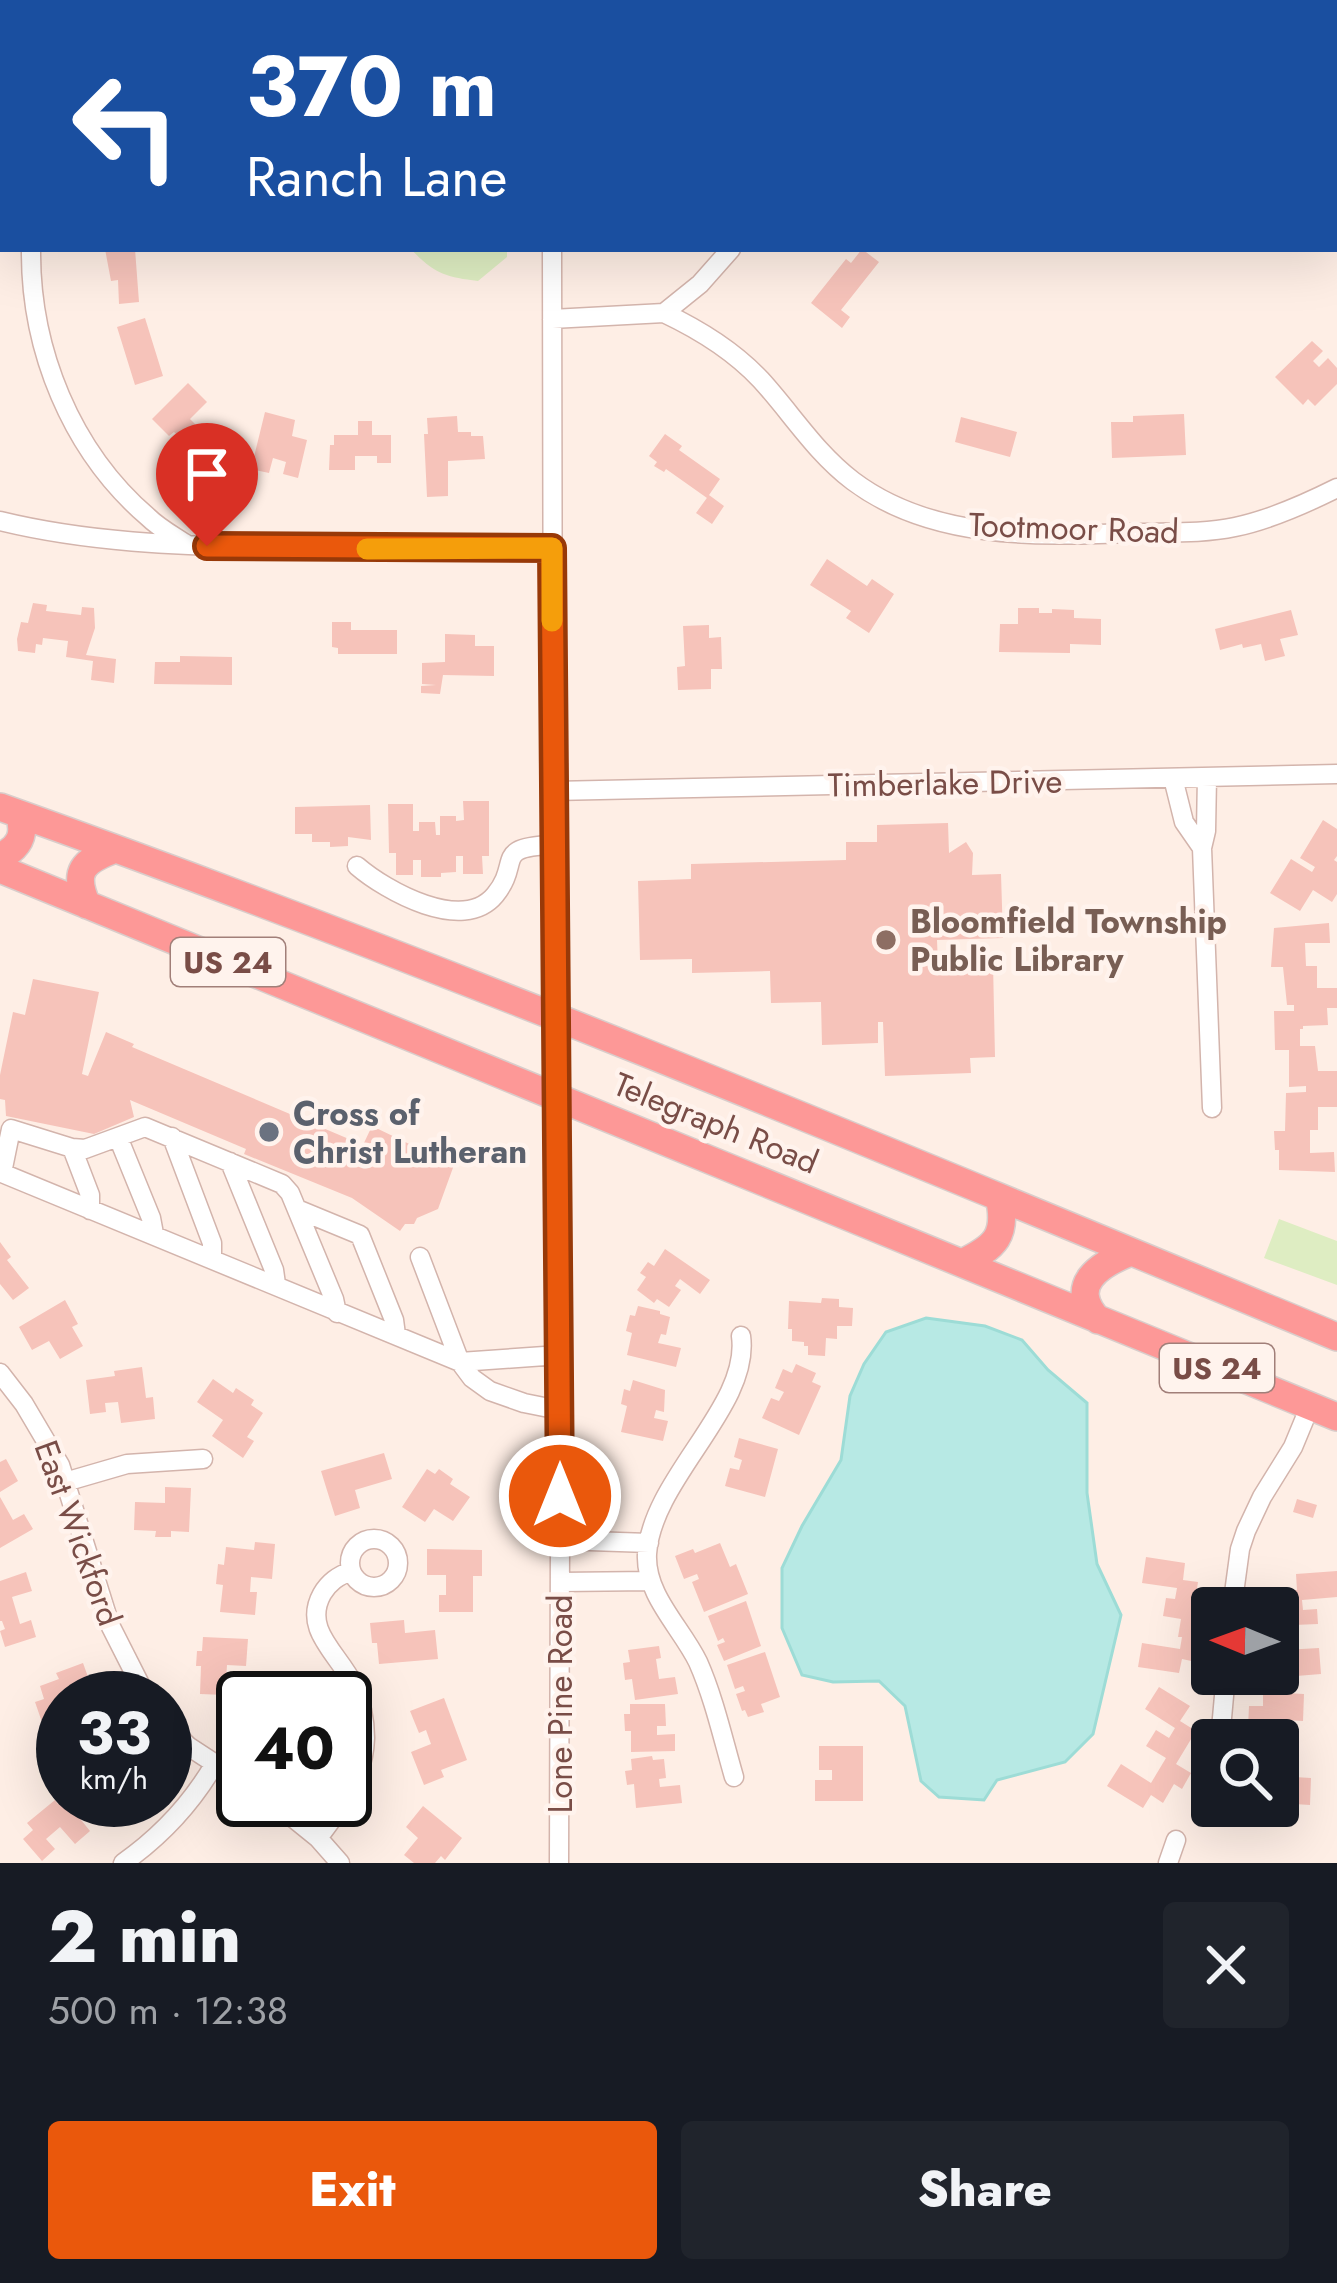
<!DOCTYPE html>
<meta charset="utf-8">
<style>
:root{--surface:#171b24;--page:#20242c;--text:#f1f3f6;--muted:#9ea1a6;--accent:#ea580c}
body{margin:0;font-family:Jost,sans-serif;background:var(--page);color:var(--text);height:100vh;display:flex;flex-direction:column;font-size:45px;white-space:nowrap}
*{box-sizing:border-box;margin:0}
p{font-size:39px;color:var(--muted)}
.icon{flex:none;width:66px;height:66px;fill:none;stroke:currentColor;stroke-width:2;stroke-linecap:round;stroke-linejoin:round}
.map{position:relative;height:1863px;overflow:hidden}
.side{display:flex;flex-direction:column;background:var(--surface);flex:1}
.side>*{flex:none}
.hud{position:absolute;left:0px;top:0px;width:1338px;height:252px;box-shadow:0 12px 48px #0002;background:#1a4fa0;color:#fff;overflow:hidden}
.needle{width:78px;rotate:271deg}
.fabs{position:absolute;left:1191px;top:1587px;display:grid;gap:24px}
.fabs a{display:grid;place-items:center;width:108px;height:108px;border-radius:12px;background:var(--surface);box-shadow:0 12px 48px #0002;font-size:60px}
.speed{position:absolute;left:36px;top:1671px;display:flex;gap:24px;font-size:60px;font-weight:700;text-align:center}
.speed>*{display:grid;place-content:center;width:156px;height:156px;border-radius:50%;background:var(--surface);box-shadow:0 12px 48px #0002;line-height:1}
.speed small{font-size:30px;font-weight:400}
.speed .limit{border:6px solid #111;border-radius:18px;background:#fff;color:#111}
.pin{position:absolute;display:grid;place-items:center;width:102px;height:102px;color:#fff;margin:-123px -51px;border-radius:50% 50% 50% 0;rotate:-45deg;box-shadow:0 0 12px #0007}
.pin .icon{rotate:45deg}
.me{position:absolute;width:132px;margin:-66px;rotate:0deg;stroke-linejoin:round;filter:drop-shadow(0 0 9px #0008)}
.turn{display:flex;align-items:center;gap:42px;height:252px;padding:0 48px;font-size:54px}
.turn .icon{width:156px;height:156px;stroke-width:2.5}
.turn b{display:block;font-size:84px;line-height:102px}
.round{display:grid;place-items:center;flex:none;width:126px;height:126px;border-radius:12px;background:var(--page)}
.overview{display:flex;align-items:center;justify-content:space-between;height:204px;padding:0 48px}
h1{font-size:72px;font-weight:800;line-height:90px}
.primary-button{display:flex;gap:24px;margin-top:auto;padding:24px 48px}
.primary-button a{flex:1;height:138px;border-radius:12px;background:var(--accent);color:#fff;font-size:48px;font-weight:800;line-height:138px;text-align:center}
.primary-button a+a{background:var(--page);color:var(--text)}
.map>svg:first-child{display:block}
</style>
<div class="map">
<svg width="1337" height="1863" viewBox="0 0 1337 1863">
<rect width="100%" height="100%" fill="#feeee5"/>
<path fill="#deedc2" d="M411 249H507V257L478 281C446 277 434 274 411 249Z
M1279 1219 1337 1241V1285L1264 1258Z"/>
<path fill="#b7e9e4" stroke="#9ddcd6" stroke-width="3" d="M926 1318 985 1326 1022 1340 1048 1370 1087 1403V1493L1097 1564 1121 1615 1093 1734 1065 1762 997 1780 984 1800 939 1797 921 1781 905 1706 879 1681 833 1682 802 1675 782 1628V1568L802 1526 841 1460 850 1396 864 1364 886 1332Z"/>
<path fill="#f6c3ba" d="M105 249H135L139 302 119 304 118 280 111 281Z
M862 249 879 262 841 310 850 317 842 328 811 303 846 259 851 263Z
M145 318 163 376 135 385 117 327Z
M1312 341 1323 351 1313 361 1319 367 1328 358 1337 368V384L1315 406 1308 399 1303 405 1275 377Z
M188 383 207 402 190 419 213 442 210 445 213 449 205 457 202 453 199 456 174 432 169 436 152 419Z
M265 412 295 420 292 436 307 440 298 478 283 474 286 462 273 458 269 473 251 469Z
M1184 414 1186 455 1112 458 1111 422H1133V416Z
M457 416 458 432H471V436H483L485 459 448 461V496L427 497 424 434H428L427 418Z
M961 417 1017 432 1010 457 955 442Z
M358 421H372V435H391V463H377V456H355V470H329L330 445H334V435H358Z
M665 434 682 446 679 450 720 479 707 498 666 469 664 472 654 466 657 462 649 456Z
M709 495 724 506 712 524 696 513Z
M827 559 867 586 872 579 894 594 869 633 846 618 851 611 810 585Z
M33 603 47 605 46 611 81 615 82 607 94 608 95 628 86 655 116 659 114 683 91 680 93 661 66 657 68 641 43 638 42 645 36 644 35 653 18 651 17 639 21 622 28 623Z
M1018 608H1039V613H1052V609L1074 610V618L1101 619V645L1070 644V653L999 652 1000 624H1018Z
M1291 610 1298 635 1280 639 1285 656 1265 661 1261 644 1243 648 1242 644 1220 650 1215 629Z
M332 622H351V630H397V654H338V648L332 647Z
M709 625V638L721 637 722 669H711V689L678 690 677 667 685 666 683 626Z
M445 634 475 635V646H494V676L443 675 440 694 421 693V686L436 685 422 684V663L445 662Z
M180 656 232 657V685L154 684 155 662H180Z
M463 801H489V856H482L483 874H463V856H456V872L441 873V877H421V860H413V875H396V853H389L388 804H413V831H419V822H435L436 835H440V816H456V821L464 820Z
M370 805 371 840 348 837V846L330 847V842H312V834H295V807Z
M1323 820 1337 829V856L1334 860 1337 862V894L1332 902 1313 890 1300 911 1270 893 1291 859 1312 872 1315 867 1300 858Z
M948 823 949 853 966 842 973 853 972 875 1001 874 1003 938 937 940 938 965 993 963 995 1057 970 1058 971 1073 885 1076 883 1022H878V1043L822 1045 821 1002 771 1003 770 971 692 973V959L640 960 638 881 691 879V864L846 860V842H877V825Z
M1329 923 1330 943H1305L1306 966H1317V988H1337V1008H1327L1328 1025 1303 1026V1029H1300V1046H1315L1318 1071H1337V1107H1318V1130H1310V1153L1334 1152 1335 1172 1279 1170V1150H1275L1274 1131H1285L1286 1093 1306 1092V1086L1289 1087V1050H1275L1274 1011H1294V1005H1287L1283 967H1271L1274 928Z
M33 979 99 992 82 1074 88 1076 106 1032 134 1044 132 1047 363 1145 372 1126 428 1153 439 1149 450 1153 454 1160 458 1159 459 1164 454 1165 438 1209 417 1218 414 1224H405L400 1231 352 1198 244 1154 246 1149 130 1100 134 1117 94 1134 6 1116 5 1100 0 1099V1075L13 1012 25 1015Z
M0 1242 11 1257 7 1260 29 1288 13 1300 0 1284Z
M665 1249 710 1280 700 1294 680 1279 675 1286 681 1290 669 1307 657 1299 654 1303 637 1290 646 1277 640 1273 648 1262 654 1266Z
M822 1298 839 1299V1307L853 1308 852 1326H837V1339L826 1338 825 1356 808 1355V1346H804V1342L792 1341V1329H788L789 1301 821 1303Z
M65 1300 78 1324 72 1327 83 1346 60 1359 49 1341 32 1350 19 1327Z
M638 1306 660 1311V1314L670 1317 666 1335 661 1334 658 1343 681 1348 676 1367 627 1355 632 1333 626 1331 630 1315 635 1316Z
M796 1364 816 1373 812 1382 821 1386 799 1435 762 1418 771 1398 779 1401 784 1392 775 1388 783 1369 792 1373Z
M142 1367 146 1398 153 1397 155 1419 121 1423 118 1402 105 1403 106 1412 90 1414 86 1380 115 1376 114 1371Z
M213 1379 233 1393 236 1388 254 1400 251 1405 263 1413 247 1437 254 1441 243 1458 212 1436 223 1420 197 1402Z
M633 1380 665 1390 664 1412 656 1410 654 1418 668 1421 663 1441 621 1432 627 1406 621 1404 624 1389 630 1391Z
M739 1438 778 1449 765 1497 725 1486 730 1468 739 1470 742 1460 734 1457Z
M384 1453 392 1479 355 1490 360 1508 335 1516 321 1471Z
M6 1459 18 1481 0 1492V1462Z
M427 1469 435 1474 439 1469 453 1479 450 1484 470 1497 453 1521 434 1509 425 1522 402 1507Z
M165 1487 191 1488 189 1532 171 1531V1537H155L156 1531 134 1530 135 1502 165 1503Z
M0 1497 13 1520 24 1514 33 1529 0 1548Z
M1297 1499 1317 1505 1313 1518 1293 1512Z
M255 1542 275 1544 272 1579 251 1577 250 1592H257L255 1615 220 1612 223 1585 216 1584 218 1564 224 1565 226 1547 254 1550Z
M720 1543 730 1567 736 1564 748 1594 704 1612 692 1582 699 1579 697 1574 684 1579 675 1556 693 1549 695 1553Z
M427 1549 482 1550V1576H473V1612H439V1595H446V1575H427Z
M1146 1557 1185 1563 1183 1580 1198 1582 1192 1621 1206 1623 1204 1641 1199 1640 1196 1662 1182 1659 1179 1673 1138 1667 1142 1643 1180 1649 1182 1637H1178L1181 1619 1163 1616 1166 1598 1175 1599 1177 1588 1142 1583Z
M1337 1571V1597L1302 1600 1303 1610 1317 1609 1318 1624 1294 1625 1295 1638 1283 1639 1284 1650 1319 1648 1321 1674 1284 1677V1673L1281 1674 1278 1661V1627L1282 1626 1281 1611H1285L1283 1590H1297L1296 1574Z
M26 1572 32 1591 12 1597 20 1624 31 1620 36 1637 5 1647 0 1631 5 1629 2 1621H0V1581Z
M746 1601 761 1646 724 1661 717 1645 725 1642 723 1638 718 1641 708 1616Z
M404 1620 405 1633 435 1630 438 1659 379 1664 377 1643H372L370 1623Z
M203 1637 248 1639 246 1666 227 1665 225 1695 200 1694 201 1666H196L197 1651H202Z
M659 1646 661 1658 656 1659 659 1679 675 1677 678 1694 635 1700 632 1679 625 1680 623 1663 630 1662 628 1650Z
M765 1652 780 1697 761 1704 764 1712 748 1717 745 1710 742 1711 736 1694 745 1691 743 1686 735 1689 727 1665Z
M83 1663 92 1688 72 1696 73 1698H63V1721L44 1728 35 1702 44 1699 40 1686 59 1679 56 1673Z
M293 1682 325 1698H285Z
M254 1684 283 1698H247Z
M1159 1687 1190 1706 1180 1721 1196 1731 1176 1764 1191 1773 1182 1789 1174 1784 1163 1803 1151 1795 1143 1808 1107 1786 1121 1764 1151 1783 1166 1758 1146 1746 1156 1730 1169 1738 1175 1728 1145 1709Z
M1263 1692 1304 1694 1303 1721 1268 1719 1269 1740H1242L1243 1727H1248L1249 1706H1263Z
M444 1698 467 1760 441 1770 444 1777 424 1785 411 1752 431 1744 426 1730 419 1733 410 1711Z
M630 1704H665L666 1726H657V1735L675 1734V1751L631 1752V1731H625L624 1714H630Z
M819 1746H863V1801H815V1780H832V1770H819Z
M652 1756 653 1760 664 1759 666 1778 659 1779 660 1787 680 1785 682 1803 636 1808 634 1784 627 1785 625 1771 632 1770 631 1759Z
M1278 1776 1311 1778 1310 1805 1278 1803Z
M55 1800 58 1804 65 1800 90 1831 75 1844 60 1827 46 1839 55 1849 42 1861 23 1839 33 1830 27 1823Z
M423 1806 462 1838 445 1860 441 1856 435 1863H414L404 1855 418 1838 406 1827Z"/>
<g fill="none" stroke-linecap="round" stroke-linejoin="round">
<defs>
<path id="minor" d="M551 0V3
M974 3 979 0
M1335 65H1337
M0 134H3
M31 249C30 349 71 451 148 517 159 528 174 536 186 544
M552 249 553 791 560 1540 559 1863
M664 313C700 330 733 350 761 380 792 414 815 452 853 481 933 541 1039 536 1134 533 1168 532 1202 534 1235 527 1269 520 1305 504 1337 488
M552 319 664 313 700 284 731 249
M0 521C86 542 178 546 266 547 361 549 457 548 552 548
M1207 777 1206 831 1202 848 1212 1108
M1173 778 1184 822 1202 848
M553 791 1337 774
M357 866C386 891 463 934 495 895 522 862 492 847 553 845
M118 1137 151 1218 154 1234
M172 1137 212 1243V1259
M72 1148 90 1195V1210
M230 1162 274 1270 276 1284
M297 1209 360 1235 394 1320 396 1335
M420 1257 460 1362 472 1378 490 1391 524 1403 559 1410
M337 1313 334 1299 290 1193 282 1184 145 1127 85 1149 72 1148 11 1129 2 1173 460 1362 559 1355
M0 1373 24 1404 60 1465 110 1625 147 1698
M65 1482 127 1464 203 1459
M350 1563a24 24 0 1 1 48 0a24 24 0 1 1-48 0Z
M560 1540 649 1543
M560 1582 651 1581
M1232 1608 1240 1549 1246 1531 1262 1497 1293 1447 1310 1406
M165 1723 188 1746 243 1782
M1220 1740 1226 1674
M734 1777C723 1739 714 1698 698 1662 681 1627 645 1595 647 1554 652 1478 751 1406 741 1336
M1212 1780 1203 1787V1802L1216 1811 1227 1806
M271 1800 318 1838 340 1863
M318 1838C341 1808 364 1778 365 1738 365 1720 361 1701 353 1684 339 1654 302 1630 322 1594 329 1582 338 1576 351 1571
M123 1863C160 1837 191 1804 214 1765
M1168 1863 1176 1840"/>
<path id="highway" d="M0 807C452 968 894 1153 1337 1337
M0 857C20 847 26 835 19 814
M0 869 1337 1417
M87 905C72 871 83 861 115 849
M962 1263C995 1247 1008 1236 999 1197
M1098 1320C1066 1285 1100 1264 1131 1252"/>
</defs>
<use href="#minor" stroke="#d3b4ac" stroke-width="21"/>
<use href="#highway" stroke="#d9cdcb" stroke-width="30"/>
<use href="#minor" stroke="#fff" stroke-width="18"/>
<use href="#highway" stroke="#fd9897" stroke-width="27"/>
</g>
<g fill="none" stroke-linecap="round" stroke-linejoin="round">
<defs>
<path id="route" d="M207 546 552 548 560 1496"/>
</defs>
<use href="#route" stroke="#983908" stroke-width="30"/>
<use href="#route" stroke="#ea580c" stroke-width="21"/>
<path stroke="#f59e0b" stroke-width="21" d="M367 549 552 548V621"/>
</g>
<circle fill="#8d6e63" stroke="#fff3ed" stroke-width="4.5" cx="886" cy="940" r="12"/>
<circle fill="#6b7280" stroke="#fff3ed" stroke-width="4.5" cx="269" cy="1132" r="12"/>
<g text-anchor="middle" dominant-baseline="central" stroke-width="9" stroke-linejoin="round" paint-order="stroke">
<g fill="#fff3ed" stroke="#a17f79" stroke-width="3">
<rect x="171" y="938" width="114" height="48" rx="9"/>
<rect x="1160" y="1344" width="114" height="48" rx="9"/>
</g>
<g font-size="30" font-weight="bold" fill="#794d47">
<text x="228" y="962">US 24</text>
<text x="1217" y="1368">US 24</text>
</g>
<g font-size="33" fill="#794d47" stroke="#fff3ed">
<text transform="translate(1074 528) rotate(2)">Tootmoor Road</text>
<text transform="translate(945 783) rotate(-1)">Timberlake Drive</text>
<text transform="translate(716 1123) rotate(22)">Telegraph Road</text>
<text transform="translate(78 1533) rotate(70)">East Wickford</text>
<text transform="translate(560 1704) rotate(-90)">Lone Pine Road</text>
</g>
<g font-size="33" font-weight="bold" fill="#785e54" stroke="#fff3ed" text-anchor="start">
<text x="910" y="921">Bloomfield Township<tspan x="910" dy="38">Public Library</tspan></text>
</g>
<g font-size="33" font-weight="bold" fill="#5b616d" stroke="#fff3ed" text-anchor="start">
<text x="293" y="1113">Cross of<tspan x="293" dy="38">Christ Lutheran</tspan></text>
</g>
</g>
</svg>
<div class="fabs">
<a><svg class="needle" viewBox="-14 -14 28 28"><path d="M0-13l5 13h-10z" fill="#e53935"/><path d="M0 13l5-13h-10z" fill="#9ea1a6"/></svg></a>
<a><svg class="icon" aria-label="search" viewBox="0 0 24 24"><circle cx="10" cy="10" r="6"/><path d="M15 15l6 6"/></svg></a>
</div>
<div class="speed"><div>33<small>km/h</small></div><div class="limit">40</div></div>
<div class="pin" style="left:207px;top:546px;background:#d93025"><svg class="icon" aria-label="arrive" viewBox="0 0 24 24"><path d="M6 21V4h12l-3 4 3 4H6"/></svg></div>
<svg class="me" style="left:560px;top:1496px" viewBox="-20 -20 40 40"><circle r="17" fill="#ea580c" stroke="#fff" stroke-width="3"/><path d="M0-11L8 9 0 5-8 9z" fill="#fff"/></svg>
<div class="hud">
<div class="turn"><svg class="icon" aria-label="left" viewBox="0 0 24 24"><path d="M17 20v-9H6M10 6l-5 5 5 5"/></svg><div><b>370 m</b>Ranch Lane</div></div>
</div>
</div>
<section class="side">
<div class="overview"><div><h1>2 min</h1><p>500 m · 12:38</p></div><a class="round"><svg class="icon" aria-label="close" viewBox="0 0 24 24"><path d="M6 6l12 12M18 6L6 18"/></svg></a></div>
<div class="primary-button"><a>Exit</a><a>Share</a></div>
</section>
